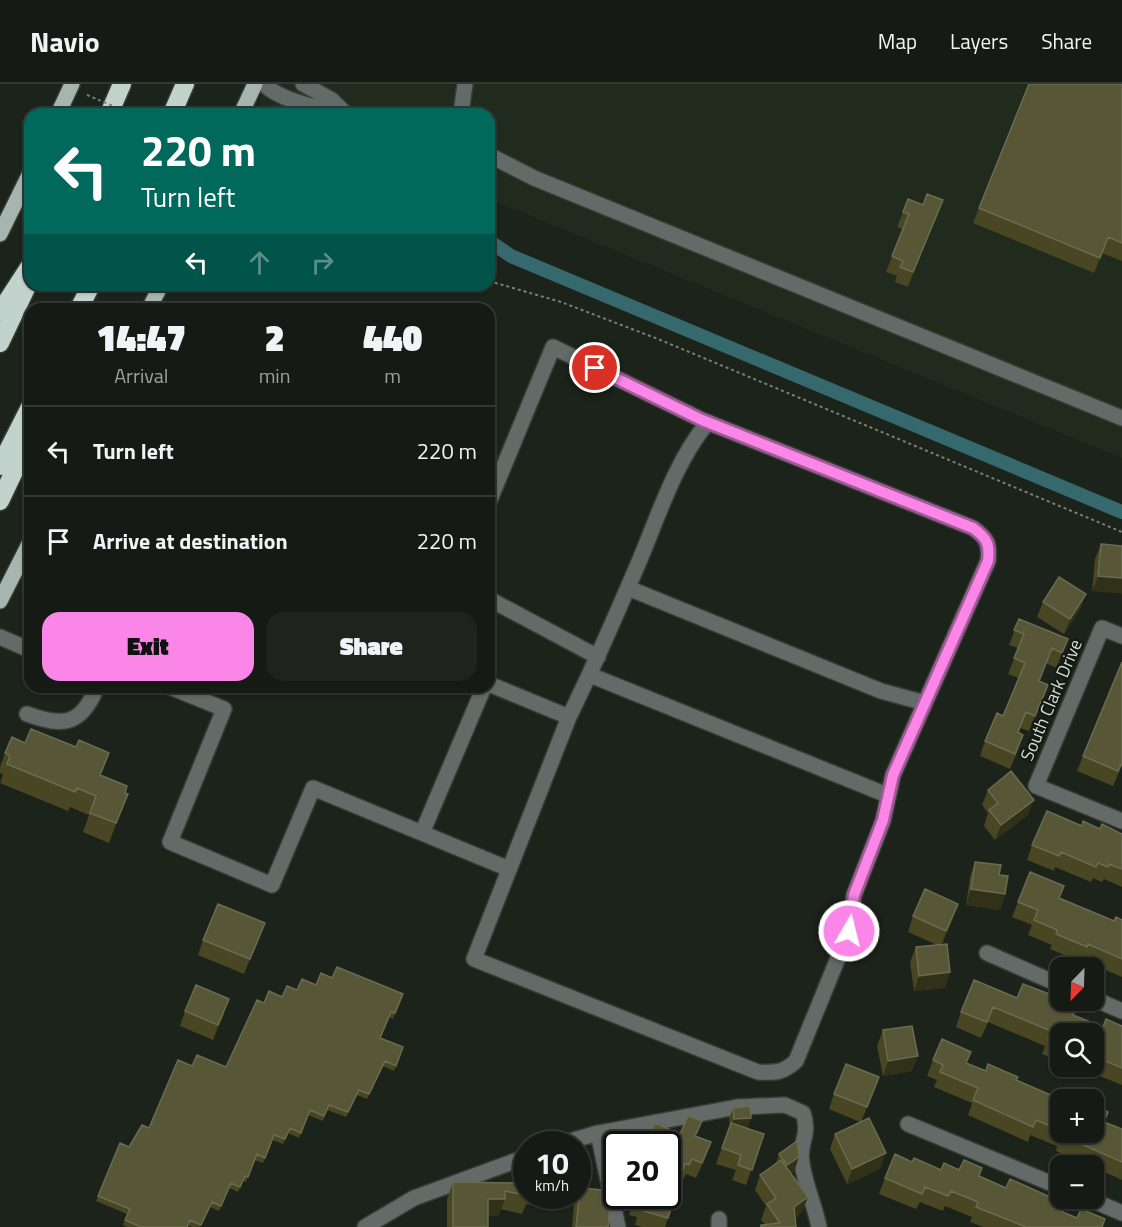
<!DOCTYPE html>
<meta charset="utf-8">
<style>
:root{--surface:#151a14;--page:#1e231d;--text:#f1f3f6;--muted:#9da1a0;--line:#343834;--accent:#fa87e7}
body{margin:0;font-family:"Titillium Web",sans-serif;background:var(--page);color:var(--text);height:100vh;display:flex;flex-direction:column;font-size:22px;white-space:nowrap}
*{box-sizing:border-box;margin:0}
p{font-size:20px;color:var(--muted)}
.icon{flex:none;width:33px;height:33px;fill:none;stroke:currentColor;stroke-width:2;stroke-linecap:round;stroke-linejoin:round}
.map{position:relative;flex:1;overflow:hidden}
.details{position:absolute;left:24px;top:219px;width:471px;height:390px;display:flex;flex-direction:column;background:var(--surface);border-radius:18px;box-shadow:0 2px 4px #0004,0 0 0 2px var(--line)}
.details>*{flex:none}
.guide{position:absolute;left:24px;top:24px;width:471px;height:183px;border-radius:18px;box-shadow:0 2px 4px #0004,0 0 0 2px var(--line);background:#00695c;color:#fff;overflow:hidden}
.needle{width:39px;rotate:203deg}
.buttons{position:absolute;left:1050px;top:873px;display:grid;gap:12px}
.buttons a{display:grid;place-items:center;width:54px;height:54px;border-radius:12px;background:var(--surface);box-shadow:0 2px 4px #0004,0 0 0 2px var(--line);font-size:30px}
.speed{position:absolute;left:513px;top:1047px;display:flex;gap:12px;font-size:30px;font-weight:700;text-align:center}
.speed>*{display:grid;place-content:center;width:78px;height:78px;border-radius:50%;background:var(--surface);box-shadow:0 2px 4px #0004,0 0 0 2px var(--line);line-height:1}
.speed small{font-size:15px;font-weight:400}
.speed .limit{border:3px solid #111;border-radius:9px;background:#fff;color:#111}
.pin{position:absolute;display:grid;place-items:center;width:51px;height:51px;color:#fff;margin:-26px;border:3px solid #fff;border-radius:50%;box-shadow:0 2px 6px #0007}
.me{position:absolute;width:66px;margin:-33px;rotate:8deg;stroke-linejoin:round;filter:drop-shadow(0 0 4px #0008)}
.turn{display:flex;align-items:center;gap:21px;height:126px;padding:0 18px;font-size:27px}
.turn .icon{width:78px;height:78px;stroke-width:2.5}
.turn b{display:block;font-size:42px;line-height:51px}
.lanes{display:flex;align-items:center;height:57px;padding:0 18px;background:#0003;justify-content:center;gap:30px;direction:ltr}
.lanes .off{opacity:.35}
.eta{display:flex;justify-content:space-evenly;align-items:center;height:102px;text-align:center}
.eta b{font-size:36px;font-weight:800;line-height:42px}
.cta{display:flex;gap:12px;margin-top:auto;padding:12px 18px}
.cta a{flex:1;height:69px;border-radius:18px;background:var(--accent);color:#111;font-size:24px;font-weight:800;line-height:69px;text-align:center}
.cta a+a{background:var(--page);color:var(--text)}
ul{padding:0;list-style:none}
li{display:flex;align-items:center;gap:18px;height:90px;padding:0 18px;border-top:2px solid var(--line)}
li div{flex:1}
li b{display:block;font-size:22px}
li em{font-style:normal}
header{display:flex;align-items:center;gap:36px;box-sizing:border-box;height:84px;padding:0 30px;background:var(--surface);border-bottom:2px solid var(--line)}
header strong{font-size:28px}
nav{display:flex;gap:33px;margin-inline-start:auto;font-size:21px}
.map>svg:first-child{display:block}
</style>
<header>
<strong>Navio</strong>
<nav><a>Map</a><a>Layers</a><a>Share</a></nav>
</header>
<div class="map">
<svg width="1122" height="1143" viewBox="0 0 1122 1143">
<rect width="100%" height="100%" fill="#1c231a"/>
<path fill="#202b1d" d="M267 0H1122V374L489 115V30H279L258 21Z"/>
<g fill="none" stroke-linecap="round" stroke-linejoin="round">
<path stroke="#36696e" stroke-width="14" d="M489 157 511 172 1122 428"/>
<defs>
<path id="minor" d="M264 0C280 17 323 25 346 30
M303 0 332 16 346 30
M461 30 465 0
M489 71 534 94 1122 334
M489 418 553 263 702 336 973 444C987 454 990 460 988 477L893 691 883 737 854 811 849 847 796 977C783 989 775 989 758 988L474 875 569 633 489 600
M628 504 881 607 925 619
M489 515 598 573
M1122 552 1102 544 1036 702 1122 737
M0 553 30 566
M590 591 887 711
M170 603 224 625 170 758 272 801 313 704 422 749 484 603
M27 630C63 643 81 642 97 603
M569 633C595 580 618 527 641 473 660 427 676 377 708 338
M422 749 509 785
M987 869 1060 901
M1094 915 1122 927
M908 1040 1060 1103
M598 1049 737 1023 785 1021 803 1029C811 1052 798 1059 802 1079 805 1101 815 1122 819 1143
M560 1060 598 1049 618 1143
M1087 1114 1122 1129
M719 1135V1143
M365 1143 414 1114 526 1073"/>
<path id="major" d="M58 30 72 0
M241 30 255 0
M0 150 30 89
M149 225 161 201
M0 517 30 458"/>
<path id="highway" d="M109 30 122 0
M172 30 185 0
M79 225 91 201
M0 228 30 182
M0 259 30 196
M0 382 30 323
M0 417 30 354"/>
</defs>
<use href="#minor" stroke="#363d34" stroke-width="18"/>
<use href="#major" stroke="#363d34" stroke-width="18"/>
<use href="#highway" stroke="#363d34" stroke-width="21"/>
<path stroke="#7a8079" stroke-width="2" stroke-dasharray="3 3" stroke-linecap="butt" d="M489 197 561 218 658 255 1122 448"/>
<use href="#minor" stroke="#646a68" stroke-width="15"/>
<use href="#major" stroke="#a7b5b0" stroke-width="15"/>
<use href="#highway" stroke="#c2d2cc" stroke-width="18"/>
<path stroke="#7a8079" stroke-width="2" stroke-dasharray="3 3" stroke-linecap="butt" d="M87 11 132 30"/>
</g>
<path fill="#484623" d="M1122 0V177L1102 169 1094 189 973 139 979 124Z
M908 115 923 121 943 116 908 203 895 198 897 192 886 188 903 145 897 143Z
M1101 460 1122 462 1092 507 1095 475Z
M1086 510 1080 525 1064 550 1037 533 1043 518Z
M1019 535 1068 555 1056 584 1046 579 1039 597 1048 601 1029 647 1020 644 1018 648V666L1010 685 980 672 985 657 1003 632 1019 594 1008 590 1018 564 1009 561Z
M5 669 100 692 125 709 128 710 109 759 83 748 89 731 70 723 68 727 0 699 3 691 0 689V683Z
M1083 672 1122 681 1113 702 1077 687Z
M988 706 1028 731 995 756 984 742 988 729 982 721Z
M1082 742 1122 750V803L1104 795 1102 798 1093 794 1091 798 1055 783 1054 787 1027 776 1032 761Z
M975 778 999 791 1005 810 1000 826 966 821 970 793Z
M1060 814 1114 837 1122 836V893L1082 876 1081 878 1050 865 1052 861 1028 851 1032 841 1012 833 1018 818Z
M913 832 953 835 942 860 950 888 945 904 914 907 910 878 916 863 937 861 908 848Z
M265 839 244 890 198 871 203 856Z
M332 894 403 910 393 935 389 933 380 954 403 963 394 987 383 982 367 1015 357 1011 346 1033 327 1026 323 1037 308 1031 299 1054 288 1049 283 1060 272 1056 263 1079 255 1076 246 1098 243 1097 238 1108 229 1104 219 1127 210 1123 200 1143H192L188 1141 187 1143H127L123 1141 127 1130 96 1117 120 1059 129 1063 149 1044 192 982 226 983 264 919 282 913 297 906 316 901Z
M1017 914 1077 921 1074 931 1103 943 1122 942V1001L1075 982H1094V950H1060V977L1042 970 1045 962 988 938 981 954 956 943 961 928Z
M185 927 224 930 213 956 180 942Z
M883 946 912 987 883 992 877 962Z
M933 976 967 979 986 987 1017 996 1060 1016V1048H1094L1108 1028 1104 1038 1122 1045V1096L1094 1083V1082H1089L1056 1067 1057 1062 1030 1051 1028 1058 968 1031 972 1019 934 1003 937 996 927 992Z
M879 993 861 1038 880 1085 847 1100 830 1065 835 1050 860 1038 829 1025 834 1010Z
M733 1024 751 1034 747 1044 764 1050 746 1101 732 1096 736 1086 716 1080 730 1041 729 1034Z
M702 1037 696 1052 705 1074 696 1094 686 1090 683 1096 680 1095 665 1143H642L635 1141 637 1133 629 1131 635 1112H668V1060H646L655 1039 680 1050Z
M523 1070 526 1112H559L556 1120 548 1118 546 1125 526 1120 522 1130 501 1125 498 1132H488V1143H447V1115L453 1098H514L517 1087Z
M779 1070 794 1088 791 1090 808 1113 802 1128 795 1134 796 1143H760L761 1141 765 1140 761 1136 766 1122 755 1106 760 1091 776 1080Z
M912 1078 941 1086H959L979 1092 1006 1104 1057 1116 1054 1125 1077 1134 1102 1143H983L970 1138 972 1133 945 1122 943 1127 920 1118 916 1125 879 1110 885 1094Z
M580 1104 601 1118 608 1143H572L574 1119Z"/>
<path fill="#303118" d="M943 116 937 131 908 203 913 188Z
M1098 492 1122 494V510L1092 507Z
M1086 510 1080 525 1064 550 1070 535Z
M1048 601 1043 616 1029 647 1035 632Z
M128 710 121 729 109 759 116 739Z
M1034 716 1028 731 995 756 1001 741Z
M971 805 1005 810 1000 826 966 821Z
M958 820 953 835 941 862 946 847Z
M265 839 259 855 244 890 250 875Z
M950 888 945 904 914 907 919 892Z
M229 915 224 930 213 956 218 941Z
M918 972 912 987 883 992 888 977Z
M751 1034 747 1044 730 1046 734 1035Z
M886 1069 880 1085 847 1100 852 1085Z
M799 1073 794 1088 782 1096 787 1081Z
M808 1113 802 1128 788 1138 794 1123Z
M488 1115H505L498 1132H482Z"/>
<path fill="#575636" stroke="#6b6b4f" stroke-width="1.5" d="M1029 0H1122V159L1108 153 1100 174 979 124Z
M927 110 943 116 913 188 900 183 903 177 892 172 909 130 903 128 908 115 923 121Z
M1101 460 1122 462V494L1098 492Z
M1059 493 1086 510 1070 535 1043 518Z
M1019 535 1068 555 1062 569 1052 564 1039 597 1048 601 1035 632 1026 628 1018 648 1023 651 1015 670 985 657 997 629 1003 632 1025 579 1014 574 1024 550 1014 546Z
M1122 578V679L1118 687 1083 672Z
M31 645 76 663 79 656 109 669 100 691 127 702 125 709 128 710 116 739 90 729 96 712 77 704 75 708 7 680 10 672 5 669 12 653 25 659Z
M1011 687 1034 716 1001 741 989 726 998 719 988 706Z
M1047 727 1082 742 1083 737 1100 745 1102 740 1122 750V785L1109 780 1108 783 1098 779 1096 783 1061 768 1059 772 1032 761Z
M975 778 1001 781 999 791 1008 792 1005 810 971 805Z
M1030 788 1064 802 1059 814 1114 837 1116 833 1122 836V875L1088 860 1087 863 1056 850 1057 846 1034 836 1038 826 1018 818Z
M925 805 958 820 946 847 913 832Z
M218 820 265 839 250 875 203 856Z
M947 860 950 888 919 892 916 863Z
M337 883 403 910 395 929 391 928 380 954 403 963 396 982 385 977 369 1010 359 1006 348 1028 329 1021 324 1032 310 1026 301 1049 290 1044 285 1055 274 1051 265 1074 257 1070 248 1093 245 1092 240 1103 231 1099 221 1122 212 1118 201 1141 190 1136 187 1143H141L125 1136 130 1125 98 1112 120 1059 129 1063 142 1041 149 1044 178 976 192 982 197 971 226 983 257 916 264 919 269 907 282 913 287 902 297 906 302 895 316 901 321 889 332 894Z
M974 896 1017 914 1023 900 1060 914V916H1066L1077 921 1073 931 1103 943 1106 935 1122 942V984L1094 972V950H1060V959L1048 954 1051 947 993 923 987 938 961 928Z
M196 901 229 915 218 941 185 927Z
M912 942 918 972 888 977 883 946Z
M942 955 971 968 966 979 986 987 988 980 1018 993 1016 996 1062 1016H1060V1046L1036 1036 1033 1043 973 1016 978 1004 940 988 943 981 933 976Z
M846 980 879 993 867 1023 834 1010Z
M1094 1021 1108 1028 1104 1038 1122 1045V1078L1061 1051 1062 1048H1094Z
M750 1022 751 1034 734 1035 733 1024Z
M688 1032 702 1037 695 1052 711 1058 702 1079 692 1075 689 1081 685 1079 668 1134 640 1126 643 1118 635 1115 636 1112H668V1060H656L657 1057 649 1054 655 1039 680 1050Z
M869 1034 886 1069 852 1085 835 1050Z
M731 1039 764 1050 752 1086 738 1081 741 1071 722 1064Z
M797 1057 799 1073 787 1081 779 1070Z
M523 1070 526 1071V1112H529L505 1107V1115H488V1143H453V1098L517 1099Z
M895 1070 912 1078 914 1074 941 1086 944 1079 959 1086 964 1076 982 1084 979 1092 1006 1104 1010 1095 1057 1116 1053 1124 1077 1134 1081 1125 1105 1135 1102 1143H1026L976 1123 978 1118 951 1107 948 1112 925 1103 922 1110 885 1094Z
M781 1076 808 1113 794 1123 796 1143H761V1141L780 1139 767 1120 776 1114 760 1091Z
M580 1104 602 1106 601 1118 610 1119 608 1143H576Z"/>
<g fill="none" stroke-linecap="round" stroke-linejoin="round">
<defs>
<path id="route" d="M595 284 702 336 973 444C987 454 990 460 988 477L893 691 883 736 854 811 849 847"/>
</defs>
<use href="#route" stroke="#a25896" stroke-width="15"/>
<use href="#route" stroke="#fa87e7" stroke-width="10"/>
</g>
<g text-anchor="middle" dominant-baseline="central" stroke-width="4.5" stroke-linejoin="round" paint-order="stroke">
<g font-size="18" fill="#d6dbd5" stroke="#131a11">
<text transform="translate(1051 616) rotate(-67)">South Clark Drive</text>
</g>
</g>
</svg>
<div class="buttons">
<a><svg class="needle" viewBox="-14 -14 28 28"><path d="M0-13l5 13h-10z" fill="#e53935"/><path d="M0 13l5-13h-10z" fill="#9da1a0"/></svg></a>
<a><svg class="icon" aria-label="search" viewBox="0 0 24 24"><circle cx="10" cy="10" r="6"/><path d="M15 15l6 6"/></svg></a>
<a>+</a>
<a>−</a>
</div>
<div class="speed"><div>10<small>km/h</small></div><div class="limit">20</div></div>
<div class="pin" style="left:595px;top:284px;background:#d93025"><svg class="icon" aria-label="arrive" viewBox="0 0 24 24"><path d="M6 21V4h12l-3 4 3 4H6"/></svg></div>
<svg class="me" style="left:849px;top:847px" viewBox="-20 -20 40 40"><circle r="17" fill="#fa87e7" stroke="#fff" stroke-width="3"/><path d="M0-11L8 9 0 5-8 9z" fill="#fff"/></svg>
<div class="guide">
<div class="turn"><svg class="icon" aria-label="left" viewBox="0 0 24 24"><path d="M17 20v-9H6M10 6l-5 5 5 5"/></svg><div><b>220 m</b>Turn left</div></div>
<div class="lanes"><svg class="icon" aria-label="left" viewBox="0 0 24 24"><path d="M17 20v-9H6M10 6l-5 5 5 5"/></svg><svg class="icon off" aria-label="ahead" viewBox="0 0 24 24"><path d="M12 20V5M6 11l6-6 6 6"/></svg><svg class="icon off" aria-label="right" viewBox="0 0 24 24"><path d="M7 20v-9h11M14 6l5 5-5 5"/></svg></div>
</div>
<section class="details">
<div class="eta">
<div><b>14:47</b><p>Arrival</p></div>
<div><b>2</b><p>min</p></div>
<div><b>440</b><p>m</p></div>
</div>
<ul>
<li><svg class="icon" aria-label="left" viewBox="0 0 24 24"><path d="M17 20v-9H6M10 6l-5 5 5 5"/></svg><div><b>Turn left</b></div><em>220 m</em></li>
<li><svg class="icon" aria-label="arrive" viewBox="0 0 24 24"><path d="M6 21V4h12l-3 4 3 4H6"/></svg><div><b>Arrive at destination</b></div><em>220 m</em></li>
</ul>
<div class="cta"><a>Exit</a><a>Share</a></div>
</section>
</div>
